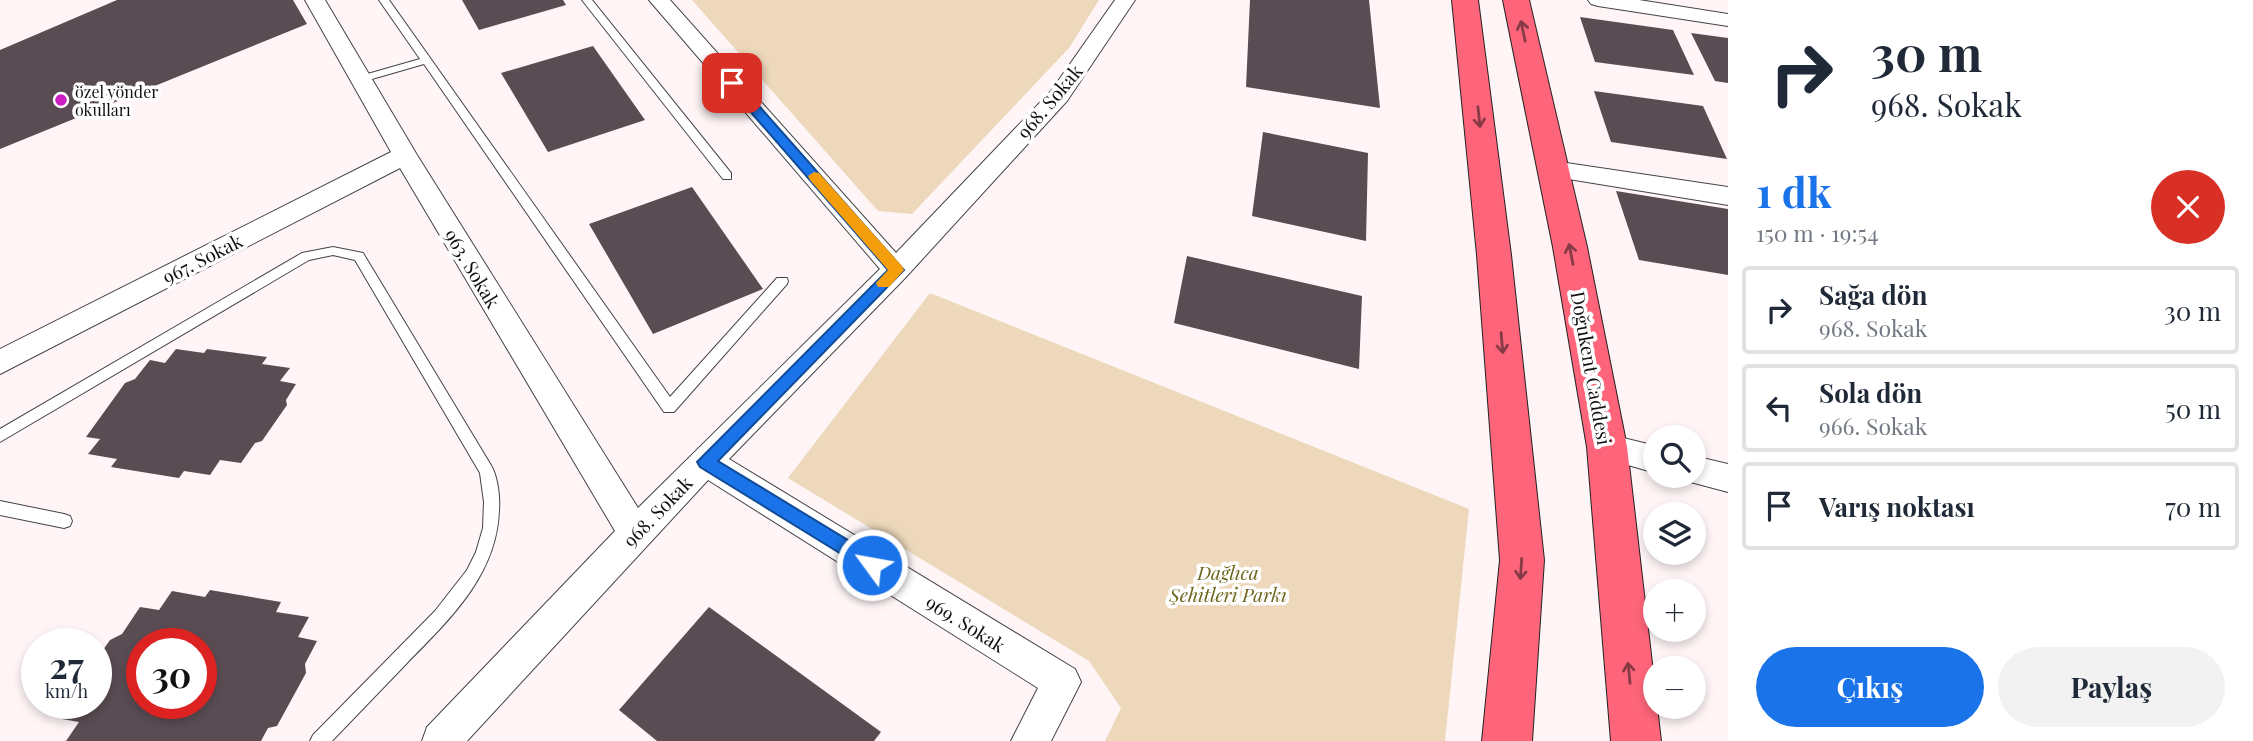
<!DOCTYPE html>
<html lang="tr">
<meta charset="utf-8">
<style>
:root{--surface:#fff;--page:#f2f2f3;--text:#1f2937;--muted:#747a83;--line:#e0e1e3;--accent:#1a73e8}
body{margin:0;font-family:"Playfair Display",serif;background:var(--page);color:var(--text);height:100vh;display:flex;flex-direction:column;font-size:26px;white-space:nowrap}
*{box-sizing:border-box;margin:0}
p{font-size:23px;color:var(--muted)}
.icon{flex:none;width:38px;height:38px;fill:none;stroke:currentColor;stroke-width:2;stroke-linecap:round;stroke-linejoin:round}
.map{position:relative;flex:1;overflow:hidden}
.side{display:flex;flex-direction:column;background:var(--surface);width:525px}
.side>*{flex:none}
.banner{background:#fff;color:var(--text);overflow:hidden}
.controls{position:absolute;left:1643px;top:425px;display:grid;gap:14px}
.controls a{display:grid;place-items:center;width:63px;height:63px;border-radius:50%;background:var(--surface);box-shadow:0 4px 10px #0003;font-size:35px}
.speed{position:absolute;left:21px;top:628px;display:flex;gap:14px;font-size:35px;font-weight:700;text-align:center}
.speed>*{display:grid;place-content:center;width:91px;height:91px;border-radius:50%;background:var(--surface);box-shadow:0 4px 10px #0003;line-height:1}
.speed small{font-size:18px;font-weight:400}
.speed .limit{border:10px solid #d22;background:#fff;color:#111}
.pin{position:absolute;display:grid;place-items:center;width:60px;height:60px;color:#fff;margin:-30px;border-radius:14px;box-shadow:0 4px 10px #0006}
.me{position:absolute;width:77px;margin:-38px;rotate:302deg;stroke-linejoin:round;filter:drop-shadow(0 0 5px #0008)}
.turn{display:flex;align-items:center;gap:24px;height:147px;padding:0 28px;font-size:32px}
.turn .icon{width:91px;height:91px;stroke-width:2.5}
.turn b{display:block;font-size:49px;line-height:60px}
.round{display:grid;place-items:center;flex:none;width:74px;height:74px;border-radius:37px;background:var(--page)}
.summary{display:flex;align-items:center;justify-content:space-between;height:119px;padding:0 28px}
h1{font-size:42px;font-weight:700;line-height:52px;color:var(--accent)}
.button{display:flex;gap:14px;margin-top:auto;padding:14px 28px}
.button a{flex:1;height:80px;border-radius:42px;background:var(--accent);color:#fff;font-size:28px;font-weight:700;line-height:80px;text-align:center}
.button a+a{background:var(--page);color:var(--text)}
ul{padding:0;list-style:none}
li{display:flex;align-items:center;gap:21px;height:88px;margin:0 14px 10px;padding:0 14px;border:4px solid var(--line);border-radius:7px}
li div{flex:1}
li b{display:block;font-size:26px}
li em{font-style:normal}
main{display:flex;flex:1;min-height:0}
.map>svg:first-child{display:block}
</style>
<main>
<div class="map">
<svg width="1728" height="741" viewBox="0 0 1728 741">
<rect width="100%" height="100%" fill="#fff5f6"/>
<path fill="#edd8bb" d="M692 0H1099L1069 48 912 214 878 211Z
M930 293 1469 509 1445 741H1105L1121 708 1089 661 788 478Z"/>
<path fill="#5a4c53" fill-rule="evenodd" d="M117 0H293L307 24 0 149V50Z
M462 0H563L566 5 479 30Z
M1250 0H1369L1380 108 1246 87Z
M1580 17 1673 30 1694 75 1595 62Z
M1691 33 1728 38V83L1715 81Z
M593 46 645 120 548 152 501 73Z
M1594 91 1703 106 1727 159 1611 142Z
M1263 132 1368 153 1366 241 1252 216Z
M692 187 763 289 653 334 589 224Z
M1616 191 1728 209V275L1639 260Z
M1187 256 1362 296 1359 369 1174 323Z
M176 349 204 353 207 349 267 357 262 364 290 368 280 381 296 384 286 400 287 405 262 441 255 443 241 463 220 460 210 475 184 471 179 478 111 467 117 459 88 454 100 439 86 437 125 383 135 379 150 360 165 363Z
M210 590 281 602 276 612 309 617 298 637 317 641 305 664 306 673 277 726 268 728 261 741H66L79 722 62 719 72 704H96V660L110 640 122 634 140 607 159 610 172 591 205 597ZM142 644H201V704H142Z
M709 607 881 732 874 741H657L619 710Z"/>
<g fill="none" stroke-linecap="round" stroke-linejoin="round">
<defs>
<path id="service" d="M379 0H389L670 397 777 278H787L788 281 787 284 674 412H664L424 64 365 81H357V77L420 59Z
M582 0H592L731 173V179H723Z
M333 247 363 253 492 467C498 479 500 497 499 510 497 575 450 619 407 663 382 689 357 715 332 741H310L313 735 435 611 467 570 476 552 483 528 484 502 480 473 355 260 333 255 309 260 0 442V429L302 253Z
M0 501 64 514 70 516 72 521 70 526 64 528 0 515Z"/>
<path id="minor" d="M305 0H325L417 155 638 508 880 269 649 0H670L896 253 1051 91 1115 0H1135L1067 101 906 277 729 459 1075 669 1081 682 1051 741H1011L1038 688 708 480 467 741H422L427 727 615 531 400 168 0 374V349L391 152Z
M1588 0H1639L1728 14V26L1598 6 1591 4Z
M1553 161 1728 187V205L1544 175 1541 169 1544 163Z
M1607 434 1656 446V473L1596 456 1591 447 1596 438Z
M1694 456 1728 464V492L1683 480 1681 476H1694Z"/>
<path id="primary" d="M1452 0H1478L1511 255 1544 560 1532 741H1482L1500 560 1477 255Z
M1503 0H1529L1587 247 1627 447 1661 741H1611L1587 447 1553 247Z"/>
</defs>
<use href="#service" stroke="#444" stroke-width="2"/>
<use href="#minor" stroke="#444" stroke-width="2"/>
<use href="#primary" stroke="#222" stroke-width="2"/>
<use href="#service" fill="#fff" fill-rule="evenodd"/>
<use href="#minor" fill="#fff" fill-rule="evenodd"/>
<use href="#primary" fill="#ff657a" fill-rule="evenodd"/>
</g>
<defs><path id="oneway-shaft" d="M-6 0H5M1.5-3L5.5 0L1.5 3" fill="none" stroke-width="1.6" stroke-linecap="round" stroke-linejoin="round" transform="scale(1.75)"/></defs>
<g stroke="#883b46">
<use href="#oneway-shaft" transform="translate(1523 31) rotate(-102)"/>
<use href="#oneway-shaft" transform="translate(1479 117) rotate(84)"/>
<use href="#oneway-shaft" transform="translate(1571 254) rotate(-101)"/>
<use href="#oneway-shaft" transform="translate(1502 343) rotate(85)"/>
<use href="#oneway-shaft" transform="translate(1521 569) rotate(94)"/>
<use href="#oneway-shaft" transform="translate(1629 673) rotate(-96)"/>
</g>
<path fill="#1a73e8" stroke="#114b97" stroke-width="2" d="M732 79 737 81 904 270 718 461 879 559 881 565 879 571 872 573 700 467 697 462 888 270 728 86V81Z"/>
<path fill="#f59e0b" d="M814 172 819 173 902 266 904 270 889 287H878L876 283 888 270 810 180 808 176Z"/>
<circle fill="#cb1ec1" stroke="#fff" stroke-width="2.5" cx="61" cy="100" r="7"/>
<g text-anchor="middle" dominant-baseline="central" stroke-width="7" stroke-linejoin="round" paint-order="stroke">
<g font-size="16" fill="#111" stroke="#fff" text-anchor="start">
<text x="75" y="91">özel yönder<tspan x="75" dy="18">okulları</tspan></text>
</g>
<g font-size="19" fill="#111" stroke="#fff">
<text transform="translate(1049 101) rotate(-50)">968. Sokak</text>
<text transform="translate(202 258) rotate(-27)">967. Sokak</text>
<text transform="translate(473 268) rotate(59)">963. Sokak</text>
<text transform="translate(1592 368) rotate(80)">Doğukent Caddesi</text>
<text transform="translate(657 511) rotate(-46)">968. Sokak</text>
<text transform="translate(966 623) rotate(32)">969. Sokak</text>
</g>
<g font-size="19" font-style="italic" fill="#6e661b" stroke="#fff">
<text x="1228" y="572">Dağlıca<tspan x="1228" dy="22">Şehitleri Parkı</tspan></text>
</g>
</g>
</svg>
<div class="controls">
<a><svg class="icon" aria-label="search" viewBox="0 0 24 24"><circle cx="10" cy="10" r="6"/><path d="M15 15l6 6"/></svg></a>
<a><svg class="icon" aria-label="layers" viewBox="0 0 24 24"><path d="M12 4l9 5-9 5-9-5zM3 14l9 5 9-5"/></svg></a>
<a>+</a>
<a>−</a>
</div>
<div class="speed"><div>27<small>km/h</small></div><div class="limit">30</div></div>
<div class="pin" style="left:732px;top:83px;background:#d93025"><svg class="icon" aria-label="arrive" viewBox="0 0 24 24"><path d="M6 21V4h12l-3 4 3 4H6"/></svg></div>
<svg class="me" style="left:872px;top:565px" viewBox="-20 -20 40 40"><circle r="17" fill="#1a73e8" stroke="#fff" stroke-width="3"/><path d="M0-11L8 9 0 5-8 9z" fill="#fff"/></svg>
</div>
<section class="side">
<div class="banner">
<div class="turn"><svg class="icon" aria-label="right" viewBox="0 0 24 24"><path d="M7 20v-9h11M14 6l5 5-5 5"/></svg><div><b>30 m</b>968. Sokak</div></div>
</div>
<div class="summary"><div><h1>1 dk</h1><p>150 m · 19:54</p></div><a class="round" style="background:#d93025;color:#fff"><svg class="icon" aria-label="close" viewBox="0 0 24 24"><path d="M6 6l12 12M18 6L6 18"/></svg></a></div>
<ul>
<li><svg class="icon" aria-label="right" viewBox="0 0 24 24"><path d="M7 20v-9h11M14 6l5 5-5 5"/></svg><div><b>Sağa dön</b><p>968. Sokak</p></div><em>30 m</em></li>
<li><svg class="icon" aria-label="left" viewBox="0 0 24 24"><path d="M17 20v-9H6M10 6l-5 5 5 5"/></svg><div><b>Sola dön</b><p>966. Sokak</p></div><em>50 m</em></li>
<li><svg class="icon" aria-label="arrive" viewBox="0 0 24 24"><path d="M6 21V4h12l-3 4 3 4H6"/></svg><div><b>Varış noktası</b></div><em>70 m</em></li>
</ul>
<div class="button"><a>Çıkış</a><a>Paylaş</a></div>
</section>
</main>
